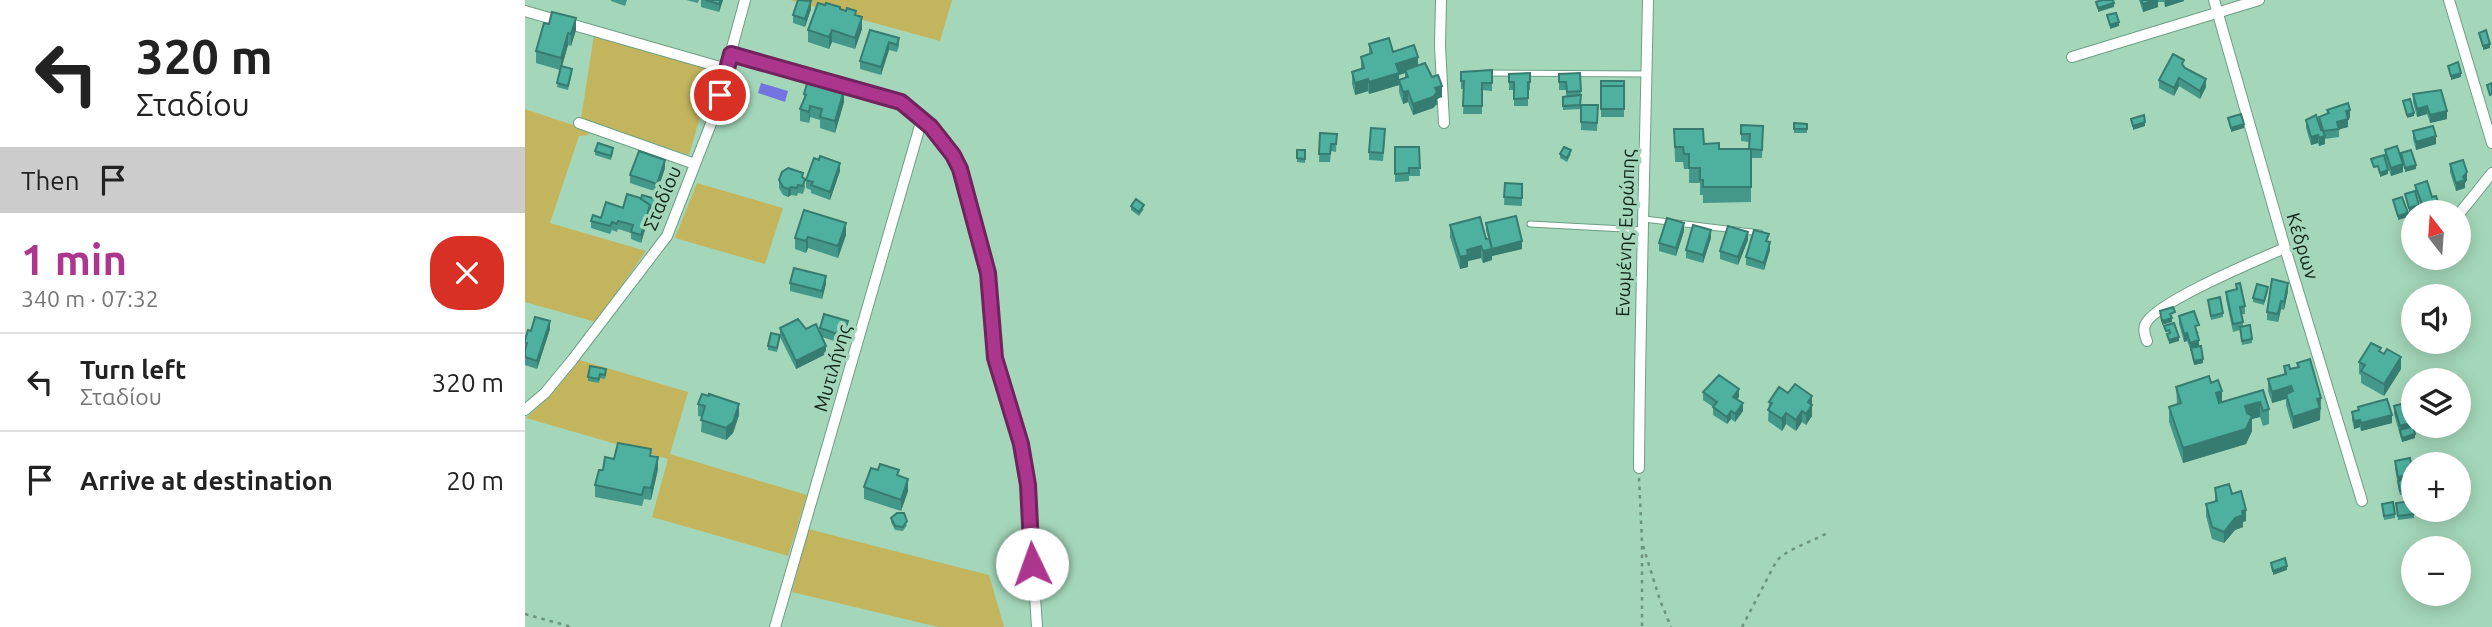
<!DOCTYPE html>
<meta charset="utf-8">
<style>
:root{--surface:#fff;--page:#f6f6f6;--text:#222;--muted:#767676;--line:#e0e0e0;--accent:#ac368d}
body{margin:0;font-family:Ubuntu,sans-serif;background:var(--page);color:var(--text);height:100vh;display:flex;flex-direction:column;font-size:26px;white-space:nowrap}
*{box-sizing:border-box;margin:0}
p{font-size:23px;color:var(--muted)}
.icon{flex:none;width:38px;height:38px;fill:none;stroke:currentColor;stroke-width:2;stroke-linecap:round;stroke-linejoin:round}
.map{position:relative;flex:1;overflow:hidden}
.panel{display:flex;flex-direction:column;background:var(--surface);width:525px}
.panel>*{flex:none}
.hud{background:#fff;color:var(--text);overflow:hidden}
.needle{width:46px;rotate:343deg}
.buttons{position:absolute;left:1876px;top:200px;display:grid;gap:14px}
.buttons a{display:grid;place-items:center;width:70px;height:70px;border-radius:50%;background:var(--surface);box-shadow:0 4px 18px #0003;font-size:35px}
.pin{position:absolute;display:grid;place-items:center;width:60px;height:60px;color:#fff;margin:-30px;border:4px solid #fff;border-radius:50%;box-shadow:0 2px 7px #0007}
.me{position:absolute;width:77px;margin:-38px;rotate:357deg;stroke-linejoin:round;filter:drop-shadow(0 0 5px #0008)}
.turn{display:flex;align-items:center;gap:24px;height:147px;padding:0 21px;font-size:32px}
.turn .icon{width:91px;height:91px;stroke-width:2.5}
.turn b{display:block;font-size:49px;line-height:60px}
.then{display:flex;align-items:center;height:66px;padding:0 21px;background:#0003;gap:14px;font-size:26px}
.round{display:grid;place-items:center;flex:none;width:74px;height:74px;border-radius:28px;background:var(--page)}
.overview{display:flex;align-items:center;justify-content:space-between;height:119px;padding:0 21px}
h1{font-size:42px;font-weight:700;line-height:52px;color:var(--accent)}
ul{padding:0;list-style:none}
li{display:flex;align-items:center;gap:21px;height:98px;padding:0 21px;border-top:2px solid var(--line)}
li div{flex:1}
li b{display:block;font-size:26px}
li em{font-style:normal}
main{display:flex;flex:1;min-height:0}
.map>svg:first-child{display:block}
</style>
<main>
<section class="panel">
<div class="hud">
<div class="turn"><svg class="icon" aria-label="left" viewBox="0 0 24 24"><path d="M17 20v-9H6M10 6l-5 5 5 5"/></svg><div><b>320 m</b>Σταδίου</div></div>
<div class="then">Then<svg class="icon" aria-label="arrive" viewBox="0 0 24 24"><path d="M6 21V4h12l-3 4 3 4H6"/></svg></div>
</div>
<div class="overview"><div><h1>1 min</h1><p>340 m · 07:32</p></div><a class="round" style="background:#d93025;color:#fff"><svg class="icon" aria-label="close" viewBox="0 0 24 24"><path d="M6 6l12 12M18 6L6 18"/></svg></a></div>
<ul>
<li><svg class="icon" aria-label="left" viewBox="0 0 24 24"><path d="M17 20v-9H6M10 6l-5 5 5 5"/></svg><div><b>Turn left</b><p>Σταδίου</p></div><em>320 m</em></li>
<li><svg class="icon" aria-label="arrive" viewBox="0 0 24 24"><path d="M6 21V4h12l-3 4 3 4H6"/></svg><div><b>Arrive at destination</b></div><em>20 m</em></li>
</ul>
</section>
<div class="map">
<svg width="1967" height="627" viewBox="0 0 1967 627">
<rect width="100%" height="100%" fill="#a4d7ba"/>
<path fill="#c3b55d" d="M265 0H427L415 41Z
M69 35 189 70 164 155 56 119Z
M0 109 54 127 65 135 54 136 25 223 121 251 71 322 0 302Z
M172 183 258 208 240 264 150 238Z
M55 360 163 392 145 454 282 495 263 556 127 517 143 459 1 418 25 396Z
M283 529 464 575 479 627H413L267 592Z"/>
<path fill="#7274e0" d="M236 83 263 91 260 102 233 93Z"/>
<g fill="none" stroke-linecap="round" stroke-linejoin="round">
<defs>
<path id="service" d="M960 73 1121 74
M1119 219 1235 233
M1005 224 1118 230"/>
<path id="minor" d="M916 0 915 46 919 123
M1689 0 1760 248 1837 501
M1924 0 1967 143
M0 11 202 69
M206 54 376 102 417 139 434 169 463 273 470 358 496 444 503 485 512 627
M1547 57 1734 0
M54 123 170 164
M1934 214 1967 173
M1622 341C1620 336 1618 330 1620 325 1628 303 1735 259 1760 248
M0 410 20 393 48 359 142 236 187 121 220 0
M1114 468C1115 312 1120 156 1123 0
M250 627 397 119"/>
</defs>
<use href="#service" stroke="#6c9e83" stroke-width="7"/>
<use href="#minor" stroke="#6c9e83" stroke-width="12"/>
<path stroke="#6c937e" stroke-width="2.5" stroke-dasharray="3.5 5" stroke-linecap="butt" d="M1114 478 1117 542V627
M1118 546 1135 600 1146 627
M0 614 47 627
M1217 627 1252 560 1264 551 1305 532"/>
<use href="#service" stroke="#fff" stroke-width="5"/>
<use href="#minor" stroke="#fff" stroke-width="10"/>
</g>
<path fill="#43988a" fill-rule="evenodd" d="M86 0H102L100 6 86 1Z
M161 0H174L173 3Z
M176 0H198L194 12 176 7Z
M1614 0H1659V1L1640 7 1639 2H1633V7L1618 12Z
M286 9 280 27 268 23V15Z
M315 10 331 15 337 29 330 49 307 42 304 49 283 42V30Z
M51 30 46 46 43 45 37 66 47 73 43 90 32 87 35 70 11 63V51Z
M345 30 374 38V46L372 52 364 50 356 75 335 69V61Z
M844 44 868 52 893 65 917 97 912 99V104L908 108 888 115 883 102 878 104 874 92V85L844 94 843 91 830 95 827 84V72L836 69V57L844 54ZM880 73V78L874 80V75Z
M1659 66 1681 87 1675 99 1654 86 1649 96 1634 88V80Z
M967 70V91L957 90V114H938L939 89H936V72Z
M1005 73V90H1003V106H989V90H984V74Z
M1034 74 1056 91 1055 109 1038 110V97L1041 96V90H1034Z
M1076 81H1099V117H1076Z
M279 94 319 102 310 133 295 128V120L285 117 284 123 275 121V109L279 99Z
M1888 94 1922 119 1905 123 1902 114 1892 117 1888 102Z
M1056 105H1073L1072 131 1056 130Z
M1802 110 1825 118 1823 119V127L1814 129V137L1800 139V144L1794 146 1793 143 1786 145 1781 128V120L1794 125V117L1802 114Z
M1269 123 1282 124V133H1269Z
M1216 125 1238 126 1237 158H1226V202L1178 203V195H1175V183H1164V169H1159L1158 162H1150L1149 129 1179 144 1194 149H1224V142L1216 141Z
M1888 131 1911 144 1891 150 1888 139Z
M795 133 812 134 811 152 806 151 805 162H794Z
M860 137 858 161 844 160V152Z
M870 147H894L895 176H884V181L870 182Z
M772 150H780V163L772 162Z
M1860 150 1878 172 1866 176 1860 158Z
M70 151 88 152 86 160 70 155Z
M1035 154H1046L1042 162 1035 158Z
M1925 164 1942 180 1940 183V188L1931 191 1925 172Z
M140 168 132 192 105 183V175Z
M315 171 305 200 286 193V190L281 188V180Z
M278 178 280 187 278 194 273 193 272 196 266 195 263 197 258 195 254 188V180Z
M980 183 997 184V206L979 205Z
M1890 185 1907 197 1913 206 1898 211 1890 189Z
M137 205 134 213H125L116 243 106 239V233L93 229 92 232 87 230 85 234 66 228V221L76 218 98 208Z
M606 206 619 209 614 216 606 210Z
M961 223 997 249 967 256V255V260L958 263 956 258 943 261V267L935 269 925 237V225L961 239 963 238 961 230Z
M1159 231 1151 256 1134 251V243Z
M321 235 313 258 283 248 281 253 270 249V238Z
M1186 238 1178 263 1161 258V250Z
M1223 240 1213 265 1195 259V251Z
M1244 242 1245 250 1239 270 1221 265V257Z
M265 283 301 284 297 299 265 291Z
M1711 284 1720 306V314H1717L1718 327 1727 339V343L1717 345 1715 330 1708 332 1701 299V292L1711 290Z
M1743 291 1739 305 1728 302V298Z
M1763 291 1759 310 1756 309 1753 322 1742 320V312Z
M1683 300 1698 313V317L1686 320Z
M1654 316 1674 333 1672 334 1678 363 1669 365 1666 351 1662 341 1659 342 1654 324Z
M255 328 281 329 295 332V328L323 329 318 344 297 337 301 354 271 369 255 337 252 352 243 350V346L255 335Z
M25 329 12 369 0 365V340L6 331Z
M1856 352 1876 369 1859 396 1836 383V375L1834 374V362Z
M1772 363 1796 409 1795 410V420L1768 429 1761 405V399L1747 403 1743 391V379L1759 374V366L1765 369 1772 367Z
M81 373 80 379 75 378 74 383 63 381V377Z
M1686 383 1697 403 1738 390 1744 409V424L1738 426 1735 417 1727 419V431L1721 444 1658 463 1644 422V407L1652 404 1651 387Z
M1178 392 1214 397 1212 399 1218 411 1210 422 1206 419 1202 424 1188 415V407L1178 400Z
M1263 393 1287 396V416L1281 425 1277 422 1271 431 1261 424 1257 431 1243 421 1244 402Z
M184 396 214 415 208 433 201 440 176 432 177 417 173 416V404Z
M1869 406 1893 425V428L1889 430 1890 438 1877 442 1869 414Z
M1833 407 1867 423 1836 431 1835 427 1829 429 1827 420V412L1833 410Z
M126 456 133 469 126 500 119 499 117 506 70 497V485L78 470 89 459Z
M1870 461 1887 469V477H1885L1887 493 1875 495 1870 469Z
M374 476 383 491 376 511 339 499V487Z
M1690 488 1707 494 1721 521 1718 522V527L1710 530 1699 543 1687 539 1681 516V504L1690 501Z
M1871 503 1889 514V518L1873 520Z
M1857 504 1870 514V518L1859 520Z
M366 518 382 525 378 531 370 530 366 522Z"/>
<path fill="#377c70" d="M196 0H198L194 12V4Z
M1630 0H1633V7L1618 12V4Z
M1640 0H1659V1L1640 7Z
M286 1V9L280 27V19Z
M1589 3V7L1573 12V8Z
M337 17V29L330 49V38Z
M51 18V30L46 46V34Z
M1594 22V26L1585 29V25Z
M307 30V42L304 49V37Z
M43 33V45L36 70V58Z
M364 42V50L356 75V67Z
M1965 44V48L1958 50V46Z
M893 57V69L880 70V73L874 75V85L844 94V82L871 64Z
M1936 73V77L1926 80V76Z
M1654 78V86L1649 96V88Z
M843 79V91L830 95V83Z
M1681 79V87L1675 99V91Z
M917 86V97L912 99V104L908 108 888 115V104L910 88Z
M319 90V102L310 133V121Z
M883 91V102L878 104V92Z
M285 106V117L284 123V112Z
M1902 106V114L1892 117V109Z
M1825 110V118L1823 119V127L1812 130V122L1821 111Z
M1922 111V119L1905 123V115Z
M1889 113V116L1882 118V115Z
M1620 122V126L1608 130V126Z
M1719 124V128L1706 132V128Z
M1793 135V143L1786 145V137Z
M1800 136V144L1794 146V138Z
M1911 136V144L1891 150V142Z
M140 160V168L132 192V184Z
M315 163V171L305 200V192Z
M1878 164V172L1866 176V168Z
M1891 165V169L1880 172V168Z
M1863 170V174L1855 177V173Z
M1942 172V180L1940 183V188L1931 191V183Z
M266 187V195L263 197V189Z
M1913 202V206L1898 211V207Z
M125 205V213L116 243V235Z
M1894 205V209L1884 212V208Z
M1883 213V217L1873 220V216Z
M321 223V235L313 258V246Z
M1159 223V231L1151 256V248Z
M1186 230V238L1178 263V255Z
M1223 232V240L1213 265V257Z
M283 237V248L281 253V241Z
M997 241V249L967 256V249Z
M1245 242V250L1239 270V263Z
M956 246V258L943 261V267L935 269V257L942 250Z
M967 249V260L958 263V251Z
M301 276V284L297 299V291Z
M1763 283V291L1759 310V302Z
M1756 301V309L1753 322V314Z
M1647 318V322L1637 325V321Z
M25 321V329L12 369V361Z
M323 321V329L318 344V336Z
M1662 333V341L1659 342V334Z
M1654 337V341L1644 344V340Z
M1674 340V348L1665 351V343Z
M301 346V354L271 369V361Z
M1876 357V369L1859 396V384Z
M1678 359V363L1669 365V361Z
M1766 386V398L1761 394V399L1747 403V392Z
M1214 389V397L1208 405V397Z
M1697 391V406L1691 408V393Z
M1287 396V416L1281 425V414L1283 402Z
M1796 398 1795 420 1768 429V417L1792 399Z
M1735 402V417L1727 419V431L1721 444 1658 463V448L1720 421V406Z
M1218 403V411L1210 422V414Z
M214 404V415L208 433 201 440V428Z
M1206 411V419L1202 424V417Z
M1277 411V422L1271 431V420Z
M1261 413V424L1257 431V419Z
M1867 415V423L1836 431V423Z
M1835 420V427L1829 429V421Z
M1888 422V425H1893V428L1876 433 1875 426Z
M1890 434V438L1877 442V438Z
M133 457V469L126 500V488Z
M1885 475V483L1873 481V477Z
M383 479V491L376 511V500Z
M1721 510V521L1718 522V527L1710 530 1699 543V532L1710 518 1717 511Z
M1762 566V570L1748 575V571Z"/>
<path fill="#4eb1a0" stroke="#377c70" stroke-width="2" d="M180 0H196L194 4Z
M273 0 286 1 280 19 268 15Z
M1577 0H1588L1589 3 1573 8 1571 2Z
M1616 0H1630L1618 4Z
M293 3 300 5 301 3 315 7V9L321 11 322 8 331 11 330 15 337 17 330 38 307 30 304 37 283 30Z
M27 12 51 18 46 34 43 33 36 58 11 51 19 23 24 24Z
M1591 13 1594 22 1585 25 1582 15Z
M345 30 374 38 372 45 364 42 356 67 335 61Z
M1961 30 1965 44 1958 46 1954 33Z
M864 38 868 52 889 45 893 57 871 64 874 73 844 82 843 79 830 83 827 72 839 68 836 57 847 53 844 44Z
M1648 54 1659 60 1657 64 1660 68 1681 79 1675 91 1654 78 1649 88 1634 80Z
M1933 62 1936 73 1926 76 1923 66Z
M900 63 907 77 913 75 917 86 910 88 912 92 908 97 888 104 883 91 878 92 874 80 883 77 880 70Z
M36 66 47 69 43 86 32 83Z
M967 70V83H957V106H938L939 81H936V72Z
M1005 73V82H1003V98L989 99V82H984V74Z
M1055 73 1056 91 1042 92 1041 82H1034V74Z
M283 80 319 90 310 121 295 117 297 109 285 106 284 112 275 109 281 95 279 94Z
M1076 81H1099V86H1076V90Z
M1967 83V94L1965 95 1962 85Z
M1076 86H1099V109H1076Z
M1916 90 1922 111 1905 115 1902 106 1892 109 1888 94Z
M1056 95 1055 105 1038 106V97Z
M1885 99 1889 113 1882 115 1878 101Z
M1823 103 1825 110 1821 111 1823 119 1812 122 1814 129 1798 131 1800 136 1794 138 1793 135 1786 137 1781 120 1791 115 1796 130H1798L1794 117 1804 113 1802 110Z
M1056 105H1073L1072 123 1056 122Z
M1716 114 1719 124 1706 128 1703 118Z
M1619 115 1620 122 1608 126 1606 119Z
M1269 123 1282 124V129H1269Z
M1216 125 1238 126 1237 150 1224 149 1225 134H1216Z
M1908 126 1911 136 1891 142 1888 131Z
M846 128 860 129 858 153 844 152Z
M1149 129H1178L1179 144 1194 143V149H1226V187H1178V180H1175V168H1164V154H1159L1158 147H1150Z
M795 133 812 134 811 144H806L805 154H794Z
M73 143 88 148 86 156 70 151Z
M1872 146 1878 164 1866 168 1860 150Z
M870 147H894L895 168H884V173L870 174Z
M1039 147 1046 150 1042 158 1035 154Z
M772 150H780V159L772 158Z
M1886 150 1891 165 1880 168 1876 153Z
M114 151 140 160 132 184 105 175Z
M1859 155 1863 170 1855 173 1853 166 1849 167 1846 159Z
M295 156 315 163 305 192 286 185 288 182 281 180 289 158 294 160Z
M1938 160 1942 172 1938 177 1940 180 1931 183 1925 164Z
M263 168 278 173 277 177 280 179 278 186 273 185 272 188 266 187 263 189 258 187 254 180 257 172Z
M1902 181 1907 197 1911 196 1913 202 1898 207 1890 185Z
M980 183 997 184V198L979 197Z
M1890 191 1894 205 1884 208 1880 194Z
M102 194 115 198 125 205 116 235 106 232 108 225 93 221 92 224 87 222 85 226 66 221 68 215 76 218 81 202 98 208Z
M117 195 137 201 134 209H125V205L116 199Z
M1877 197 1883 213 1873 216 1868 200Z
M611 199 619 205 614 212 606 206Z
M279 210 321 223 313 246 283 237 281 241 270 238Z
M991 216 997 241 967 249 961 223Z
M955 217 961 239 964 238 967 249 958 251 956 246 942 250 943 255 935 257 925 225Z
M1142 218 1159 223 1151 248 1134 243Z
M1168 225 1186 230 1178 255 1161 250Z
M1203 226 1223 232 1213 257 1195 251Z
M1229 230 1244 234 1241 241 1245 242 1239 263 1221 257Z
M269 268 301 276 297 291 265 283Z
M1747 279 1763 283 1759 302 1756 301 1753 314 1742 312Z
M1715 283 1720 306 1715 307 1718 322 1708 324 1701 292 1712 289 1711 284Z
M1732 284 1743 287 1739 301 1728 298Z
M1695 297 1698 313 1686 316 1683 300Z
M1648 307 1650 312 1645 314 1647 318 1637 321 1635 311Z
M1669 311 1674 325 1670 326 1674 340 1665 343 1662 333 1659 334 1654 316Z
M299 314 323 321 318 336 295 328Z
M10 317 25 321 12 361 0 357V350L2 343H0V340L3 330 6 331Z
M273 319 281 329 291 324 301 346 271 361 255 328Z
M1649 323 1654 337 1644 340 1642 334 1645 333 1644 330 1641 331 1639 326Z
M1725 325 1727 339 1717 341 1715 327Z
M246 333 255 335 252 348 243 346Z
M1846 343 1856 348 1854 351 1859 354 1862 349 1876 357 1859 384 1836 371 1840 365 1834 362Z
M1676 346 1678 359 1669 361 1666 348Z
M1785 359 1796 398 1792 399 1795 408 1768 417 1761 394 1768 391 1766 386 1747 392 1743 379 1761 374 1759 366 1764 365 1765 369 1774 367 1772 363Z
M65 366 81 369 80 375 75 374 74 379 63 377Z
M1194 375 1214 389 1208 397 1218 403 1210 414 1206 411 1202 417 1188 407 1192 402 1178 392Z
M1684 376 1686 383 1693 380 1697 391 1691 393 1694 403 1738 390 1744 409 1738 411 1735 402 1720 406 1722 413 1727 416 1721 429 1658 448 1644 407 1656 403 1651 387Z
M1270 384 1287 396 1283 402 1287 405 1281 414 1277 411 1271 420 1261 413 1257 419 1243 410 1247 403 1244 402 1254 387 1263 393Z
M177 394 184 396V394L214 404 208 422 201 428 176 420 180 406 173 404Z
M1862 399 1867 415 1836 423 1835 420 1829 421 1827 412 1834 410 1833 407Z
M1887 401 1888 405V422L1875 426 1869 406Z
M1888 426 1890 434 1877 438 1875 430Z
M93 443 126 449 125 456 133 457 126 488 119 487 117 495 70 485 74 470H78L80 457 89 459Z
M1885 458 1887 469H1883L1885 475 1873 477 1870 461Z
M355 464 374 470 372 475 383 479 376 500 339 487 346 468 353 470Z
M1885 479 1887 489 1875 491 1873 481Z
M1704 484 1707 494 1716 491 1721 510 1717 511 1718 515 1710 518 1699 532 1687 527 1681 504 1692 501 1690 488Z
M1887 501 1889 514 1873 516 1871 503Z
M1868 502 1870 514 1859 516 1857 504Z
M372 513H379L382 521 378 527 370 526 366 518Z
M1760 558 1762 566 1748 571 1746 563Z"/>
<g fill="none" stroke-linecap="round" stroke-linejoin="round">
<defs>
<path id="route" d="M195 95 206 54 376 102 406 127 428 155 435 169 463 273 470 358 496 444 503 485 507 564"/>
</defs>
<use href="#route" stroke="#70235c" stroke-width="18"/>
<use href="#route" stroke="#ac368d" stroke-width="12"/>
</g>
<g text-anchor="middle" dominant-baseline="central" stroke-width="7" stroke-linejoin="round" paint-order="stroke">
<g font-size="19" fill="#10241a" stroke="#a4d7ba">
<text transform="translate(137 198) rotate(-67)">Σταδίου</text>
<text transform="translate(1100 233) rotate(-88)">Ενωμένης Ευρώπης</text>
<text transform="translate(1778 246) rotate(73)">Κέδρων</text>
<text transform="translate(307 368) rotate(-74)">Μυτιλήνης</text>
</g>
</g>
</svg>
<div class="buttons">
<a><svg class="needle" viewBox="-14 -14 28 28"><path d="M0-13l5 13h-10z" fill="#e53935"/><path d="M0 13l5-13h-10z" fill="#767676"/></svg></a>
<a><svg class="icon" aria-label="sound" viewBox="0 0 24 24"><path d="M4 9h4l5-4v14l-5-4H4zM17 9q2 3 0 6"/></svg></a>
<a><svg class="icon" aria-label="layers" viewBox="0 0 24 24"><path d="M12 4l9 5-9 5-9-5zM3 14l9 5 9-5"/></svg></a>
<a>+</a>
<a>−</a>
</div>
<div class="pin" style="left:195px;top:95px;background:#d93025"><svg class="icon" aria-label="arrive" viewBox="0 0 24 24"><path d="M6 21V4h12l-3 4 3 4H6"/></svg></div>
<svg class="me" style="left:507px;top:564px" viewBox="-20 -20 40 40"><circle r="19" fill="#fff"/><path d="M0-13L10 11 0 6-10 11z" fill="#ac368d"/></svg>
</div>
</main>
